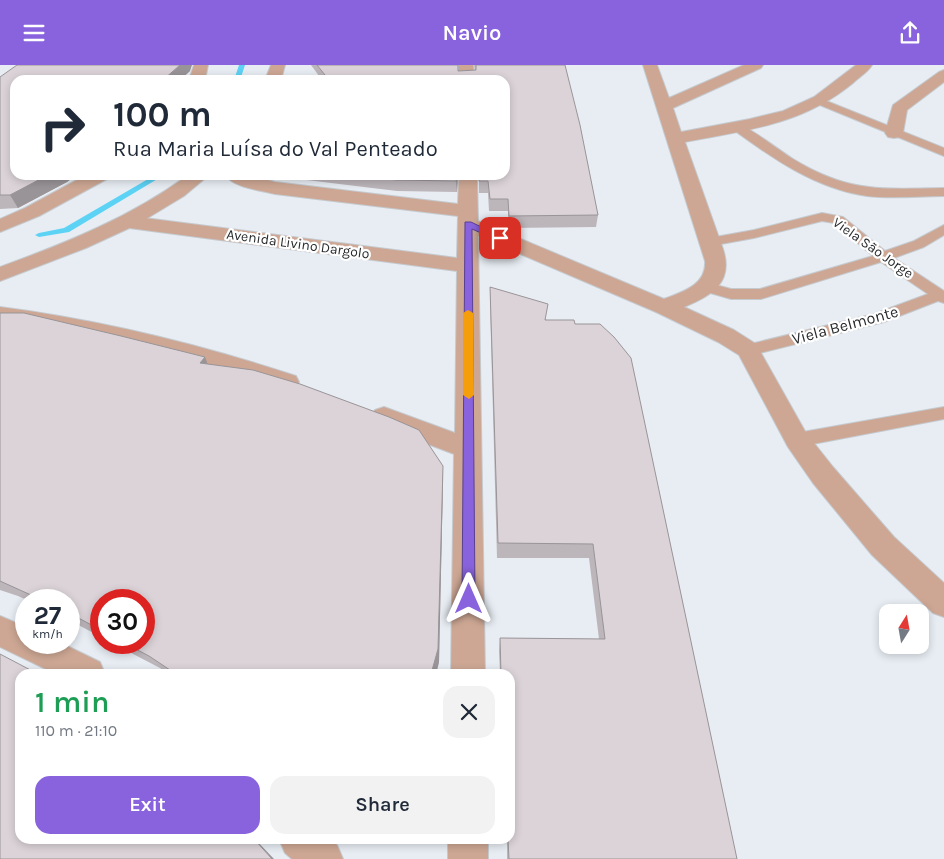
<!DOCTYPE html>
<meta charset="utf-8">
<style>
:root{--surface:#fff;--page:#f2f2f3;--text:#1f2937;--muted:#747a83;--accent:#8963dd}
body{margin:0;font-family:Karla,sans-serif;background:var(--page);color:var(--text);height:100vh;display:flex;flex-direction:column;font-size:19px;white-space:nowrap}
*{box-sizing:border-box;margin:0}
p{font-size:16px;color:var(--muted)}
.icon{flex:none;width:28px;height:28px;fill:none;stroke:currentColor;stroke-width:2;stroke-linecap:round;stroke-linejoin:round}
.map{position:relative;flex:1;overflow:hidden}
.details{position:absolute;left:15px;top:604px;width:500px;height:175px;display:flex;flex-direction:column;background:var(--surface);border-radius:15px;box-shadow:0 2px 8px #0003}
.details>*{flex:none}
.top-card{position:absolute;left:10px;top:10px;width:500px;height:105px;border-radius:15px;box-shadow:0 2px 8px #0003;background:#fff;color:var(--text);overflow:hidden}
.needle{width:32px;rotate:11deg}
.buttons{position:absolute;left:879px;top:539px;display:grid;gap:10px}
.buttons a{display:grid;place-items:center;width:50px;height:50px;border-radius:10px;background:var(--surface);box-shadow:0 2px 8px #0003;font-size:25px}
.speed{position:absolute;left:15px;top:524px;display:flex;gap:10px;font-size:25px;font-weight:700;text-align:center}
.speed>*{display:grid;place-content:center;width:65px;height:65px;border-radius:50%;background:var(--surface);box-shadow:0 2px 8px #0003;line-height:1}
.speed small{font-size:12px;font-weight:400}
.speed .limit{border:8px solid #d22;background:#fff;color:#111}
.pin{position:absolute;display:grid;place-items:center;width:42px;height:42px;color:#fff;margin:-21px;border-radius:10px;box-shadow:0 2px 8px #0006}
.me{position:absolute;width:55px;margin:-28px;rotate:0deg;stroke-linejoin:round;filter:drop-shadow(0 0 4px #0008)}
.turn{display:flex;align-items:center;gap:18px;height:105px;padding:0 20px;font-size:22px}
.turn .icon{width:65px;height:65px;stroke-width:2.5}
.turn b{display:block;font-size:35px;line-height:42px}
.round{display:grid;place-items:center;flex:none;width:52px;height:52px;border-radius:15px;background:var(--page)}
.overview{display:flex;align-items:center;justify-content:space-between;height:85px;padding:0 20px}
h1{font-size:30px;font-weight:600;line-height:38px;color:#1e9e55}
.action{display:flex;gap:10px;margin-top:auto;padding:10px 20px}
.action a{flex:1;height:58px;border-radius:15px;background:var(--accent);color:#fff;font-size:20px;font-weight:600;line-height:58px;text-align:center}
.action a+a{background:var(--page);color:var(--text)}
header{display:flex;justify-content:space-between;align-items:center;height:65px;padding:0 20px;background:var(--accent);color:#fff;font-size:22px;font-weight:600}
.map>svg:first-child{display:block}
</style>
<header><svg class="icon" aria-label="menu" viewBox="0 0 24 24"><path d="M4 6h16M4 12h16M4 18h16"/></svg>Navio<svg class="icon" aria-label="share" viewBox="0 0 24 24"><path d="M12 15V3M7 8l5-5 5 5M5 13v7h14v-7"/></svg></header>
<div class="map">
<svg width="944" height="794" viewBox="0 0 944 794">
<rect width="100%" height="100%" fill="#e7edf3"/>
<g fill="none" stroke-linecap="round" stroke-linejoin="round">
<path fill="#5cd2f5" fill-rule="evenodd" d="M239 0H245L240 15H234Z
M155 110H164L69 167 39 172 35 170 39 168 64 163Z"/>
<defs>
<path id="service" d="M819 33 944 83V91L815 38 814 36 815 34Z
M735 58C747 60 780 86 793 94 849 128 882 124 944 123V131C919 131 893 134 867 131 816 124 772 93 731 63L729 61Z
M822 148 843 152 885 186 914 176 944 160V170L924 182 894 193 944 226V238L938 236 884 257 748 291 742 289 740 285 742 281 874 249 928 229 881 197 761 234H731L700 225 698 222 700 219 705 217 731 224H760L873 191 834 158 822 156 754 173 710 181 703 177 710 173 754 165Z
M944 342V354L797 382 791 380 788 375 791 370 797 368Z"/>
<path id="minor" d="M459 0H473L475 15H459Z
M643 0H657L669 33 744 0H763L761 3 673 43 681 67 750 54 783 46 814 32 856 0H872C868 7 859 12 853 18 802 60 747 65 685 77L723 184C734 218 711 231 684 242L734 265 756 279 806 368 833 402 894 472 944 518V552L933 548 872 490 813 418 788 382 739 290 718 277 656 247 478 171 485 609H451L454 389 375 359 371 352 375 345 384 342 455 368 457 206 129 163 122 161 119 157 122 153 129 151 457 193 458 151 275 129C260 125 234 123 225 110H249L275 117 458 139 459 110H477L478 156 664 234C682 227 707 220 705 196Z
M944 5V17L907 45 903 68 900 72 894 73 888 72 885 68 893 40 939 7Z
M0 242C101 255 199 279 296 311L299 317 296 323 287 326C251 315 217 302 181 292 121 276 61 265 0 256Z
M0 551 26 562V578H61L100 597 105 609H56L0 582Z
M279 774H330L337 780 343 794H292L285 788Z
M448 774H488V794H448Z"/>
<path id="tertiary" d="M194 0H208L205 15H189Z
M271 0H285L281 15H265Z
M86 110H109L107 114 39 151 0 167V154L25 143Z
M188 110H209L184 131 136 160 86 183 0 216V202C66 178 131 152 188 110Z"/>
</defs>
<use href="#service" stroke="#c5cacf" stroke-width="2"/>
<use href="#minor" stroke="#c5cacf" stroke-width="2"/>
<use href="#tertiary" stroke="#c5cacf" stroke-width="2"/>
<use href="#service" fill="#cda794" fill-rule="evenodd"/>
<use href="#minor" fill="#cda794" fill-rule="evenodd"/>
<use href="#tertiary" fill="#cda794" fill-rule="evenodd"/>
</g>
<path fill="#bcb5ba" d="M311 0H458V6L475 5 474 0H565L598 150 596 162 508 163V146H489L488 128H479V110L505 15H322Z
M190 6 67 117 18 143 0 144V12Z
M289 110H458L457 127 397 126 290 113Z
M490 222 547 255 575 259 737 794H507V774H510V609H500L499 586 500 573 599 574 589 493H497L490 238Z
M0 248 207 299 443 401V416L439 597 436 609H168L160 603 112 578H144L101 535V572L69 555V535H27L18 531 0 525Z"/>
<path fill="#999497" d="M180 0H192L190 6 180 15H163Z
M48 110H77L67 117 18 143 10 130Z
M457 110H458L457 127 456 116Z
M205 292 211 308 200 298Z
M443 401V416L439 597 436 609H431Z
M254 774H255L274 794H272Z"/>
<path fill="#dbd3d8" stroke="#999497" d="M17 0H180L163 15H15V110H48L10 130H0V12Z
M317 0H458V6L476 5V0H565L580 60 598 150 509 151 508 134H490L488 116H479V110H505V15H329Z
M358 110H457L456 116 396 115Z
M490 222 548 239 545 255H574L575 259H600L614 272 631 293 737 794H509L508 774H510V609H501L500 573 605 574 593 479 498 478Z
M0 248H24L121 271 205 292 200 298 253 305 300 319 389 352 419 365 443 401 438 584 431 609H176L149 591 124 578H144V535H101V565L69 548V535H42L0 516Z
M0 589 38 609H20V774H254L272 794H0Z"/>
<path fill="#8963dd" stroke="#594090" d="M465 157H471L504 173 497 175 472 164 475 534 473 538 469 540 464 538 462 534Z"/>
<path fill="#f59e0b" d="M468 245 473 248 474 330 469 334 463 330V248Z"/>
<g text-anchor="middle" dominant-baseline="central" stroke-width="4.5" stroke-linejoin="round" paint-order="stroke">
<g font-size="14" fill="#282a2c" stroke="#fff">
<text transform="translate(298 179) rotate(8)">Avenida Livino Dargolo</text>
<text transform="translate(873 183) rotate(35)">Viela São Jorge</text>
</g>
<g font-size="16" fill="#282a2c" stroke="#fff">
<text transform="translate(845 260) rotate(-15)">Viela Belmonte</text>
</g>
</g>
</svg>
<div class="buttons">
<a><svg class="needle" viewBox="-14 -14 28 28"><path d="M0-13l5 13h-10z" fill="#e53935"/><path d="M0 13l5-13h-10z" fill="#747a83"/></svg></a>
</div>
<div class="speed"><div>27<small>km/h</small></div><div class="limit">30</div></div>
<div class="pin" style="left:500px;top:173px;background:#d93025"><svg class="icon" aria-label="arrive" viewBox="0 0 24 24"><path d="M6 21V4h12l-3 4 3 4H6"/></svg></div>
<svg class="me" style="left:469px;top:534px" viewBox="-20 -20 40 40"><path d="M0-17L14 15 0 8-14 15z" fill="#8963dd" stroke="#fff" stroke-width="4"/></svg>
<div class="top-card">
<div class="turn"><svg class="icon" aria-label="right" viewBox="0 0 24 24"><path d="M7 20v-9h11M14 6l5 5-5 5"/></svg><div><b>100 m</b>Rua Maria Luísa do Val Penteado</div></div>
</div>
<section class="details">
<div class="overview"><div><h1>1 min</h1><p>110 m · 21:10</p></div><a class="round"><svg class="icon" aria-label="close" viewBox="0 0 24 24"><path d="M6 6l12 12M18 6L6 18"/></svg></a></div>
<div class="action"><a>Exit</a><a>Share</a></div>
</section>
</div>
